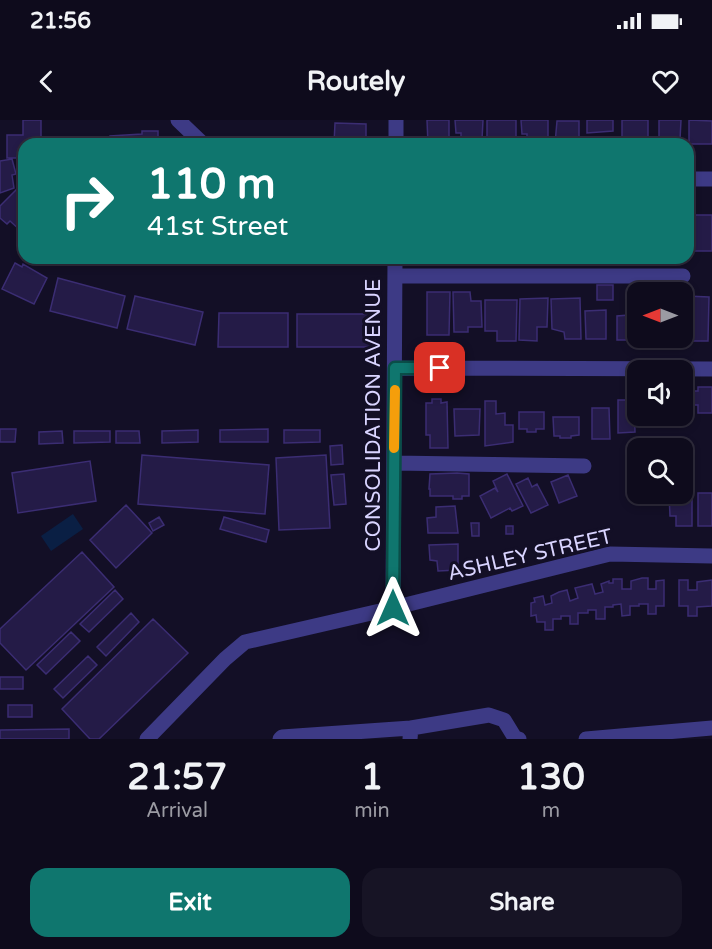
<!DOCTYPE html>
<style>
:root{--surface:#0e0b1c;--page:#171425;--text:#f1f3f6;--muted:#9b9ba3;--line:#2e2b3b;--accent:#0f766e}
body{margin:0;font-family:"Varela Round",sans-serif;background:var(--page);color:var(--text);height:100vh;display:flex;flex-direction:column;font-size:22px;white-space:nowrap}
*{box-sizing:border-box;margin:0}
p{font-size:20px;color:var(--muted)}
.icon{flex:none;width:33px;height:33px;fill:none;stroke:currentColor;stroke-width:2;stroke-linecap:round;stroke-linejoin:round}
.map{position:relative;height:619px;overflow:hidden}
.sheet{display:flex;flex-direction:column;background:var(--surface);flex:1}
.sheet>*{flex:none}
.banner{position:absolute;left:18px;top:18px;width:676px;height:126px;border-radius:18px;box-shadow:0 3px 9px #0003,0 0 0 2px var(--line);background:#0f766e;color:#fff;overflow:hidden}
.needle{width:39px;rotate:270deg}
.fabs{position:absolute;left:627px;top:162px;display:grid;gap:12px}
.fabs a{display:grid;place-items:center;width:66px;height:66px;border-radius:12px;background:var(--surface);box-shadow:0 3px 9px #0003,0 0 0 2px var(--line);font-size:30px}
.pin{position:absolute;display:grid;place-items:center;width:51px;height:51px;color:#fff;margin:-26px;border-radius:12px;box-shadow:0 3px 9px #0006}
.me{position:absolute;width:66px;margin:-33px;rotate:0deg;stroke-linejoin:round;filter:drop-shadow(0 0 4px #0008)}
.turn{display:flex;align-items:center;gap:21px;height:126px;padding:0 30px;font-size:27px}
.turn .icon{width:78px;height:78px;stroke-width:2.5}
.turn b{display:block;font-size:42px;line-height:51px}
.eta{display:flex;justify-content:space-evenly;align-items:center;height:102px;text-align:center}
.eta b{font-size:36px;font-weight:800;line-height:42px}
.primary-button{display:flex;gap:12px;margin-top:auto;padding:12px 30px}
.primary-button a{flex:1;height:69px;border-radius:18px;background:var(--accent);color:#fff;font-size:24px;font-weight:800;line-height:69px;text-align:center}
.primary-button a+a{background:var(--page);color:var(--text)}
.status{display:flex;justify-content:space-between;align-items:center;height:42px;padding:0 30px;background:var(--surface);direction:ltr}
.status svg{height:16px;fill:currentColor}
header{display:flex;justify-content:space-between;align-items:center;height:78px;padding:0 30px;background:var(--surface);font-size:27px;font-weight:800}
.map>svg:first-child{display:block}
</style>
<div class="status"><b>21:56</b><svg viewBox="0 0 49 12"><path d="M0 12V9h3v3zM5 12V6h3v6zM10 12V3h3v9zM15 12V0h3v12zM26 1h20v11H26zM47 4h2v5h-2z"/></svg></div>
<header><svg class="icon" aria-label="back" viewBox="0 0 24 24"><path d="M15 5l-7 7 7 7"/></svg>Routely<svg class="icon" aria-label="heart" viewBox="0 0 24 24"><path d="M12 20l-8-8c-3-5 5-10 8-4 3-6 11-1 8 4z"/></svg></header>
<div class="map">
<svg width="712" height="619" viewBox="0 0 712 619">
<rect width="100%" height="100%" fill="#130f26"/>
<path fill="#0a1f44" d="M73 394 83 409 51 431 41 416Z"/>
<path fill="#241b47" stroke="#3b2d73" stroke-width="1.5" d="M23 0H41V24H24V38H7V15H23Z
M427 0H449V24H428Z
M455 0H483L482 20 461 23V13H456Z
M487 0H516V22L487 24Z
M521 0H548V21L527 23V14H522Z
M587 0H613V11L587 13Z
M622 0H648V21L622 22Z
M659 0H681L680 20H659Z
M689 0 712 1V24H689Z
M557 1H579V23L555 24Z
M335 3 366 4V20H362V24H334Z
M142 11H158V18H163V24H110V16L142 14Z
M12 39 16 54 12 55 14 68 0 73V41Z
M19 67 24 70V107L21 111 10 101 7 104 0 98V86Z
M688 95H712V131H688Z
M15 143 22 147 23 144 47 158 34 184 2 169Z
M58 158 125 176 117 208 50 191Z
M597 165H613V180H597Z
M629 171H650L638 172V218H650V220H617V196L629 195Z
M427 172H450L449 215H427Z
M453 172H470L471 181H481L482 207H468V212H454Z
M135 176 203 192 195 225 127 209Z
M686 176 709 177 708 221H693L694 206H685Z
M548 178 547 207H537V221L519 220 520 179Z
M580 178 581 219H565L564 212 552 209 551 179Z
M485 180H517L516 221H497V211H485Z
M606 190V219H586L585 191Z
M219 193H288V227H218Z
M297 194H375V227H297Z
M651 218H665L664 223H651Z
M698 267H712V293H698V285H684V271H698Z
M432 279H441V283L447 282 448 328H430V315H426V283H432Z
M618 280H634L635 312 618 313Z
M485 281H496V294L505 293V305H513V322L485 326Z
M592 288H609L610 319H592Z
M454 289H480L479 315 455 316Z
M519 292H544V309H536V312H527V309H519Z
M553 297H579V315L571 316V318H560V316H554Z
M0 309H16L15 322H0Z
M268 309V322H220V310Z
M198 310V322L162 323V311Z
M284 310H320V322L284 323Z
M62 311 63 323 39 324V312Z
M74 311H110V322L74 323Z
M116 311H139L140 323H116Z
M342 325 343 344 331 345 330 326Z
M142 335 269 345 265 394 138 384Z
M326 335 330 408 279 410 276 338Z
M90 341 96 381 18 393 12 353Z
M457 353 469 354V376H462V379H453V376H430V369H429L430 354Z
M344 354 346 384 334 385 331 355Z
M507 354 523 386 512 391 510 388 491 398 480 376 495 368 498 372 493 361Z
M568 355 577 376 559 383 551 362Z
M528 358 532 367 537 364 548 385 531 393 516 364Z
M692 373V406H676V396H670L669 374Z
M698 373H712V406H698Z
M126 385 152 413 116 448 90 420Z
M455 386 458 413H428L427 398 436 397V387Z
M159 397 164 405 153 411 149 403Z
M224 397 269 410 266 422 220 409Z
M471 403H479V416H472Z
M506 406H513V414H506Z
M458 424V450L438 451 437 441 430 440 429 425Z
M82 432 114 467 26 550 0 523V509Z
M642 458H648V469H656V461L664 460V486H656V494H648V484H639V486H630V495L622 496 621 484 613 485V487H605V499H596V490H588V493H578V504H570V496H561V499H553V510H545V502H537L536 495 531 496V483L535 482 534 478 543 476 545 485 552 483 551 476 559 472 567 470 570 481 578 478 575 468 592 464 595 474 603 472 601 464 609 461V463H613V459H622V469H631V461Z
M679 460H688V470H697V462L712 460V486L697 487V496H688V486H679Z
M115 470 123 479 89 512 80 504Z
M131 493 139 502 106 536 97 527Z
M153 499 188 533 99 619H90L62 589Z
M71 512 80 521 46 554 37 545Z
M88 536 97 545 63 578 54 569Z
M0 557H23V569H0Z
M8 585H32V597H8Z
M69 609V619H0V610Z"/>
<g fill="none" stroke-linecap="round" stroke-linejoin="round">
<path stroke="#3d3a85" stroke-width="15" d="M178 0 203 24
M396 24V0
M688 59H712
M395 156H683
M395 248 712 249
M394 343 584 346
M393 488 395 138
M411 608 489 595 504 600 515 618 519 619
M147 619 225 539 245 522 393 488 610 434 712 436
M280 619 282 617 411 608 410 619
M586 619 712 608"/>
</g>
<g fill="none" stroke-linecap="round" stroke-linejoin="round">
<defs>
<path id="route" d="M393 488 395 248H440"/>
</defs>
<use href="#route" stroke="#0a4d48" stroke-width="15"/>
<use href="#route" stroke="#0f766e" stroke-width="10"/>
<path stroke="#f59e0b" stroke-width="10" d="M394 328 395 270"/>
</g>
<g text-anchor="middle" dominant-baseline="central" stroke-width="6" stroke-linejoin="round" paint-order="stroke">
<g font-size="21" fill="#d9d4ff" stroke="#130f26">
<text transform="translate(373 295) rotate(-90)">CONSOLIDATION AVENUE</text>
<text transform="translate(530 435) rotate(-13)">ASHLEY STREET</text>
</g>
</g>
</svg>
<div class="fabs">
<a><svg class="needle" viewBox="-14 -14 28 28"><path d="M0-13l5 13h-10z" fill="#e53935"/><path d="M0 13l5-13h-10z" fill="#9b9ba3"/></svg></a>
<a><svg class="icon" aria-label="sound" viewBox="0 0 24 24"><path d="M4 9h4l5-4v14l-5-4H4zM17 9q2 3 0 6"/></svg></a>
<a><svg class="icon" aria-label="search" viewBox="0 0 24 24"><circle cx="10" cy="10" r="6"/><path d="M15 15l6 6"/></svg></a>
</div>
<div class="pin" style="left:440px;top:248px;background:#d93025"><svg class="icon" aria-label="arrive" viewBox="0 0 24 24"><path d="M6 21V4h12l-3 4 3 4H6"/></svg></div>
<svg class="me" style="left:393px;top:488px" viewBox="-20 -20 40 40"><path d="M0-17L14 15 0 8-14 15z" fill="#0f766e" stroke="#fff" stroke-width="4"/></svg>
<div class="banner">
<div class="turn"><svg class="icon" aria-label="right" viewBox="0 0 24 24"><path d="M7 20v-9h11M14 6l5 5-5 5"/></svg><div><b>110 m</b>41st Street</div></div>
</div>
</div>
<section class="sheet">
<div class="eta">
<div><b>21:57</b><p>Arrival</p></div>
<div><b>1</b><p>min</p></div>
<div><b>130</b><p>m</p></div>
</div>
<div class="primary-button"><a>Exit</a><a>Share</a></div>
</section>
